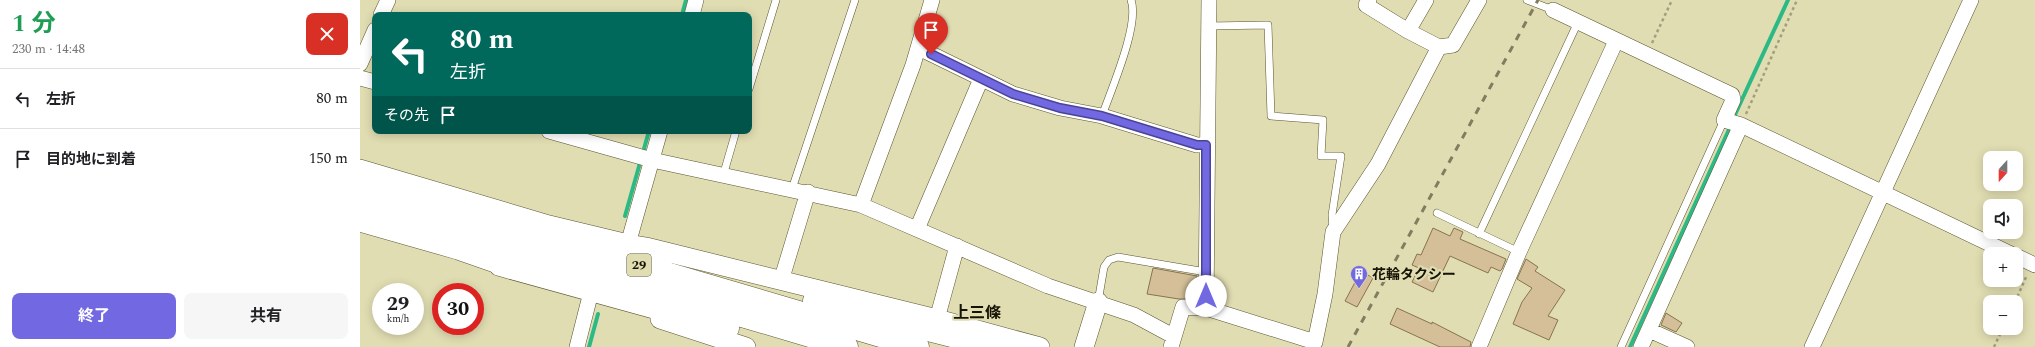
<!DOCTYPE html>
<html lang="ja">
<meta charset="utf-8">
<style>
:root{--surface:#fff;--page:#f6f6f6;--text:#202124;--muted:#757577;--line:#e0e0e0;--accent:#7168e2}
body{margin:0;font-family:Spectral,"Noto Sans JP",serif;background:var(--page);color:var(--text);height:100vh;display:flex;flex-direction:column;font-size:15px;white-space:nowrap}
*{box-sizing:border-box;margin:0}
p{font-size:13px;color:var(--muted)}
.icon{flex:none;width:22px;height:22px;fill:none;stroke:currentColor;stroke-width:2;stroke-linecap:round;stroke-linejoin:round}
.map{position:relative;flex:1;overflow:hidden}
.sheet{display:flex;flex-direction:column;background:var(--surface);width:360px}
.sheet>*{flex:none}
.banner{position:absolute;left:12px;top:12px;width:380px;height:122px;border-radius:8px;box-shadow:0 2px 10px #0003;background:#00695c;color:#fff;overflow:hidden}
.needle{width:26px;rotate:201deg}
.controls{position:absolute;left:1623px;top:151px;display:grid;gap:8px}
.controls a{display:grid;place-items:center;width:40px;height:40px;border-radius:8px;background:var(--surface);box-shadow:0 2px 10px #0003;font-size:20px}
.speed{position:absolute;left:12px;top:283px;display:flex;gap:8px;font-size:20px;font-weight:700;text-align:center}
.speed>*{display:grid;place-content:center;width:52px;height:52px;border-radius:50%;background:var(--surface);box-shadow:0 2px 10px #0003;line-height:1}
.speed small{font-size:10px;font-weight:400}
.speed .limit{border:6px solid #d22;background:#fff;color:#111}
.pin{position:absolute;display:grid;place-items:center;width:34px;height:34px;color:#fff;margin:-41px -17px;border-radius:50% 50% 50% 0;rotate:-45deg;box-shadow:0 0 4px #0007}
.pin .icon{rotate:45deg}
.me{position:absolute;width:44px;margin:-22px;rotate:0deg;stroke-linejoin:round;filter:drop-shadow(0 0 3px #0008)}
.turn{display:flex;align-items:center;gap:14px;height:84px;padding:0 12px;font-size:18px}
.turn .icon{width:52px;height:52px;stroke-width:2.5}
.turn b{display:block;font-size:28px;line-height:34px}
.then{display:flex;align-items:center;height:38px;padding:0 12px;background:#0003;gap:8px;font-size:15px}
.round{display:grid;place-items:center;flex:none;width:42px;height:42px;border-radius:8px;background:var(--page)}
.summary{display:flex;align-items:center;justify-content:space-between;height:68px;padding:0 12px}
h1{font-size:24px;font-weight:700;line-height:30px;color:#1e9e55}
.cta{display:flex;gap:8px;margin-top:auto;padding:8px 12px}
.cta a{flex:1;height:46px;border-radius:8px;background:var(--accent);color:#fff;font-size:16px;font-weight:700;line-height:46px;text-align:center}
.cta a+a{background:var(--page);color:var(--text)}
ul{padding:0;list-style:none}
li{display:flex;align-items:center;gap:12px;height:60px;padding:0 12px;border-top:1px solid var(--line)}
li div{flex:1}
li b{display:block;font-size:15px}
li em{font-style:normal}
main{display:flex;flex:1;min-height:0}
.map>svg:first-child{display:block}
</style>
<main>
<section class="sheet">
<div class="summary"><div><h1>1 分</h1><p>230 m · 14:48</p></div><a class="round" style="background:#d93025;color:#fff"><svg class="icon" aria-label="close" viewBox="0 0 24 24"><path d="M6 6l12 12M18 6L6 18"/></svg></a></div>
<ul>
<li><svg class="icon" aria-label="left" viewBox="0 0 24 24"><path d="M17 20v-9H6M10 6l-5 5 5 5"/></svg><div><b>左折</b></div><em>80 m</em></li>
<li><svg class="icon" aria-label="arrive" viewBox="0 0 24 24"><path d="M6 21V4h12l-3 4 3 4H6"/></svg><div><b>目的地に到着</b></div><em>150 m</em></li>
</ul>
<div class="cta"><a>終了</a><a>共有</a></div>
</section>
<div class="map">
<svg width="1675" height="347" viewBox="0 0 1675 347">
<rect width="100%" height="100%" fill="#e1ddb2"/>
<g fill="none" stroke-linecap="round" stroke-linejoin="round">
<path stroke="#2bba85" stroke-width="4" d="M322 15 326 0
M1373 119 1428 0
M265 216 289 131
M229 347 238 314
M1270 347 1371 125"/>
</g>
<path fill="#d4bf98" stroke="#87744f" d="M1073 228 1090 236 1094 228 1103 232 1100 239 1146 259 1142 269 1140 271 1131 267 1128 273 1090 256 1073 292 1052 282 1059 268 1052 265 1057 254 1061 255Z
M1166 259 1178 267 1175 271 1205 290 1188 316 1198 320 1189 340 1153 324 1162 302 1172 288 1157 279Z
M793 268 837 276 835 299H819L787 294Z
M1001 271 1013 278 997 307 985 301Z
M1037 308 1072 324V322L1111 342 1110 347H1080L1030 324Z
M1306 313 1322 323 1316 332 1301 325Z"/>
<g fill="none" stroke-linecap="round" stroke-linejoin="round">
<defs>
<path id="service" d="M1167 0 1193 10
M848 26 908 25 911 116 963 120 961 156H981L972 215 973 228
M389 89 416 0
M742 116C751 90 780 24 771 0
M363 176 376 131
M432 189 495 0
M1077 213 1159 252
M1119 234 1218 22
M738 302 744 267 749 260 758 257 846 272
M1261 347 1364 120"/>
<path id="minor" d="M1009 0 1006 5 1048 31 1079 47
M1193 10 1372 95 1373 100 1364 120 1381 125 1651 254
M21 15 28 0
M332 15 336 0
M1048 31 1066 0
M559 48 653 94 700 108 742 116 837 145H846
M0 64 15 30
M0 78 15 82
M189 131 292 160 501 205 688 286 774 315 813 336
M501 205 553 65 572 0
M557 229 621 79
M268 244 300 131
M1656 256 1675 265
M421 281 448 192
M846 308 955 342 965 294 973 232 1018 164 1079 47 1093 45 1119 0
M577 319 597 246
M1289 330 1327 347
M217 347 230 296
M811 347 823 307 846 308 849 0
M1119 347 1159 252 1256 41
M1281 347 1381 125
M1452 347 1611 0"/>
<path id="tertiary" d="M0 169 189 225 268 244 286 247 577 319 680 347
M0 222 98 250 155 270
M300 319 386 347
M724 347 738 302"/>
<path id="motorway" d="M0 183 558 347
M0 203 487 347
M268 244 286 254 302 258
M140 265 368 328
M454 301 635 347"/>
</defs>
<use href="#service" stroke="#59552e" stroke-width="8"/>
<use href="#minor" stroke="#59552e" stroke-width="16"/>
<use href="#tertiary" stroke="#59552e" stroke-width="20"/>
<use href="#motorway" stroke="#59552e" stroke-width="23"/>
<path stroke="#a29f7d" stroke-width="2.5" stroke-dasharray="3 3" stroke-linecap="butt" d="M1292 43 1312 0
M1386 114 1437 0
M1655 302 1667 275
M1634 347 1643 328"/>
<use href="#service" stroke="#fff" stroke-width="7"/>
<use href="#minor" stroke="#fff" stroke-width="15"/>
<use href="#tertiary" stroke="#fff" stroke-width="19"/>
<use href="#motorway" stroke="#fff" stroke-width="22"/>
<path stroke="#807d60" stroke-width="3" stroke-dasharray="7 7" stroke-linecap="butt" d="M988 347 1178 0"/>
</g>
<g fill="none" stroke-linecap="round" stroke-linejoin="round">
<defs>
<path id="route" d="M571 54 653 94 700 108 742 116 837 145H846V296"/>
</defs>
<use href="#route" stroke="#494493" stroke-width="10"/>
<use href="#route" stroke="#7168e2" stroke-width="7"/>
</g>
<defs>
<symbol id="building-pin" viewBox="-11 -11 22 30"><path d="M0 17L-7.5 6A9.5 9.5 0 1 1 7.5 6Z" fill="#7168e2" stroke="#e1ddb2"/><path d="M-4-6H4V6H1V3H-1V6H-4ZM-2.5-4.3h1.7v1.8h-1.7ZM.8-4.3h1.7v1.8H.8ZM-2.5-1h1.7V.8h-1.7ZM.8-1h1.7V.8H.8Z" fill="#fff"/></symbol>
</defs>
<g fill-rule="evenodd">
<use href="#building-pin" x="989" y="264" width="20" height="27"/>
</g>
<g text-anchor="middle" dominant-baseline="central" stroke-width="4" stroke-linejoin="round" paint-order="stroke">
<rect fill="#e1ddb2" stroke="#525039" stroke-width="1" x="267" y="254" width="24" height="22" rx="3"/>
<g font-size="13" font-weight="bold" fill="#151305">
<text x="279" y="265">29</text>
</g>
<g font-size="14" font-weight="bold" fill="#151305" stroke="#e1ddb2" text-anchor="start">
<text x="1012" y="274">花輪タクシー</text>
</g>
<g font-size="16" font-weight="bold" fill="#151305" stroke="#e1ddb2">
<text x="617" y="313">上三條</text>
</g>
</g>
</svg>
<div class="controls">
<a><svg class="needle" viewBox="-14 -14 28 28"><path d="M0-13l5 13h-10z" fill="#e53935"/><path d="M0 13l5-13h-10z" fill="#757577"/></svg></a>
<a><svg class="icon" aria-label="sound" viewBox="0 0 24 24"><path d="M4 9h4l5-4v14l-5-4H4zM17 9q2 3 0 6"/></svg></a>
<a>+</a>
<a>−</a>
</div>
<div class="speed"><div>29<small>km/h</small></div><div class="limit">30</div></div>
<div class="pin" style="left:571px;top:54px;background:#d93025"><svg class="icon" aria-label="arrive" viewBox="0 0 24 24"><path d="M6 21V4h12l-3 4 3 4H6"/></svg></div>
<svg class="me" style="left:846px;top:296px" viewBox="-20 -20 40 40"><circle r="19" fill="#fff"/><path d="M0-13L10 11 0 6-10 11z" fill="#7168e2"/></svg>
<div class="banner">
<div class="turn"><svg class="icon" aria-label="left" viewBox="0 0 24 24"><path d="M17 20v-9H6M10 6l-5 5 5 5"/></svg><div><b>80 m</b>左折</div></div>
<div class="then">その先<svg class="icon" aria-label="arrive" viewBox="0 0 24 24"><path d="M6 21V4h12l-3 4 3 4H6"/></svg></div>
</div>
</div>
</main>
